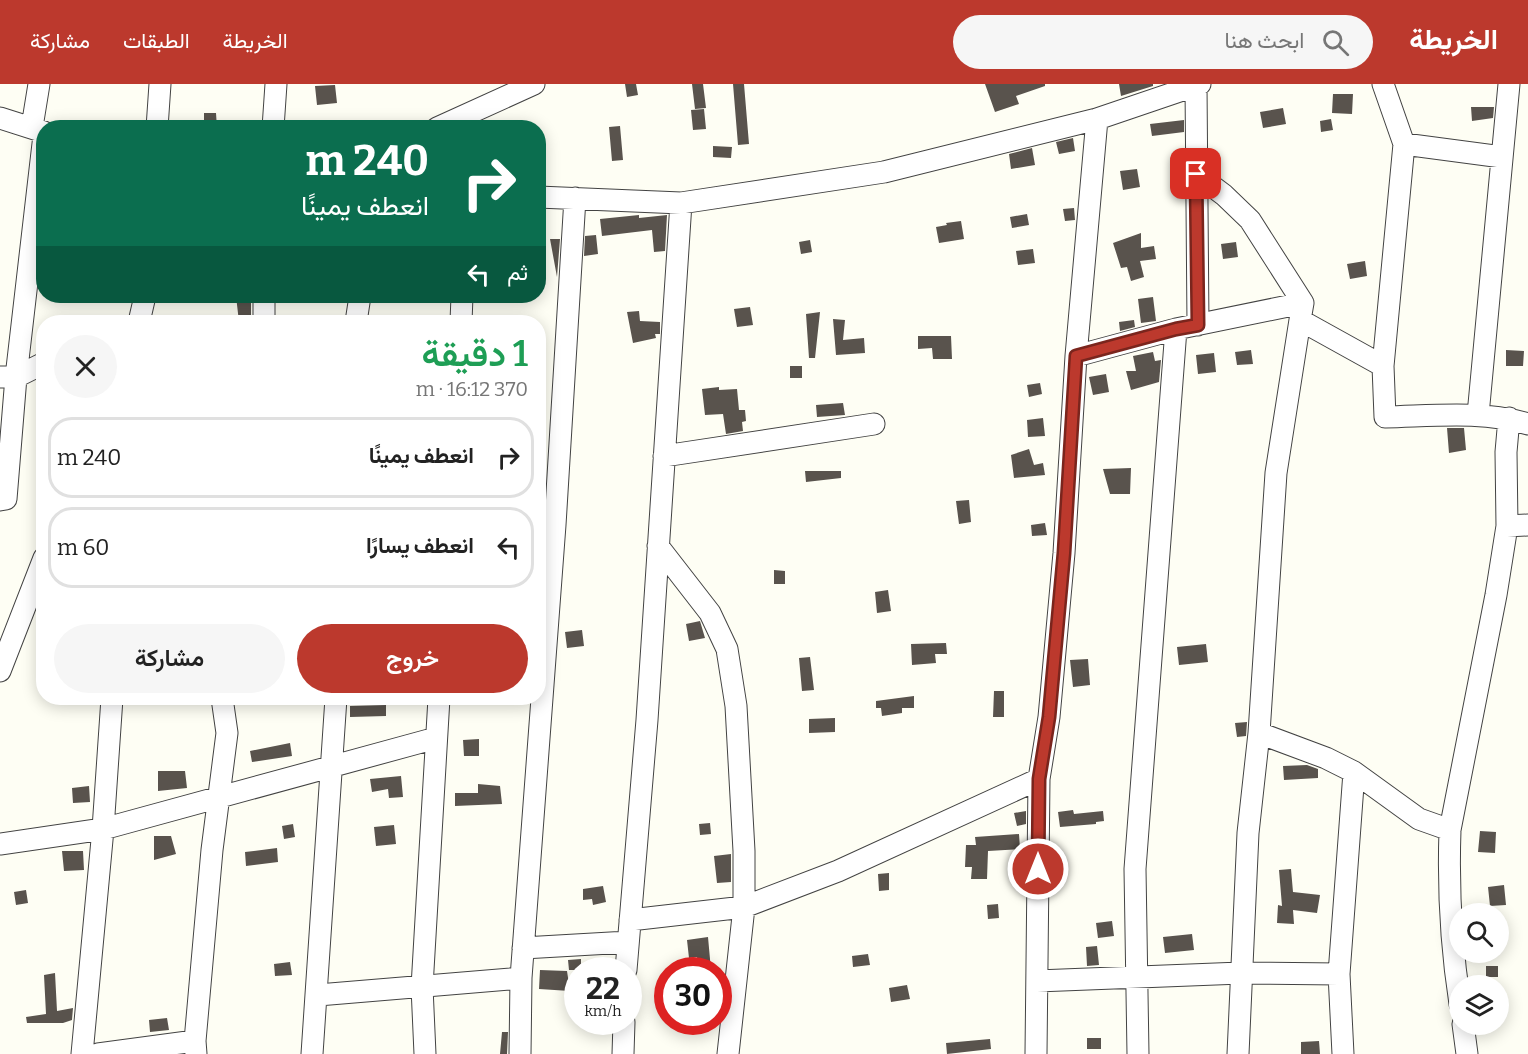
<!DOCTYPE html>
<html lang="ar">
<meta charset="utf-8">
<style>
:root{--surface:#fff;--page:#f6f6f6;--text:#222;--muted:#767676;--line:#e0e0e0;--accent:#bc392d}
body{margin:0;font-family:Bitter,Vazirmatn,serif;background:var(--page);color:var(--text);direction:rtl;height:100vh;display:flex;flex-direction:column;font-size:22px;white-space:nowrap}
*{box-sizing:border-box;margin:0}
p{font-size:20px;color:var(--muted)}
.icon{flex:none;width:33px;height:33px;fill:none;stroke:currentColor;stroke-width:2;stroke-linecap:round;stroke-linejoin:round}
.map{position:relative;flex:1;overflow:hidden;direction:ltr}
.panel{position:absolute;left:36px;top:231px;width:510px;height:390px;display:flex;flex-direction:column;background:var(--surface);border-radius:24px;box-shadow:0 3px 15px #0003;direction:rtl}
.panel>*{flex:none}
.hud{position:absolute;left:36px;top:36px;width:510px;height:183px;border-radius:24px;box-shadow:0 3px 15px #0003;direction:rtl;background:#0b6e4f;color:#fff;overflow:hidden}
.fabs{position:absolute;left:1449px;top:819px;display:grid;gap:12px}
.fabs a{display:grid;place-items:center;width:60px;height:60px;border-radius:50%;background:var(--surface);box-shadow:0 3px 15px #0003;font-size:30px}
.speed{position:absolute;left:564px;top:873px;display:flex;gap:12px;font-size:30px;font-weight:700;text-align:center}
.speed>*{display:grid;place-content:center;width:78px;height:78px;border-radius:50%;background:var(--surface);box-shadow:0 3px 15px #0003;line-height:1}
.speed small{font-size:15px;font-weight:400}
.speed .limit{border:9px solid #d22;background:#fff;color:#111}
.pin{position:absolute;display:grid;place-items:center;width:51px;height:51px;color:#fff;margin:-26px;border-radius:12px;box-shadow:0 3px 9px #0006}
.me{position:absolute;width:66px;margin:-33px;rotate:0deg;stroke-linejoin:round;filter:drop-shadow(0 0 4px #0008)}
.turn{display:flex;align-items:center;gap:21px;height:126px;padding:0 18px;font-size:27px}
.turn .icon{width:78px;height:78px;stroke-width:2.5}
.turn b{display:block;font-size:42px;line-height:51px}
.then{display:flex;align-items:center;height:57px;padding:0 18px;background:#0003;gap:12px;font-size:22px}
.round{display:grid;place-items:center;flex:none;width:63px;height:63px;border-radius:32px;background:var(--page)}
.head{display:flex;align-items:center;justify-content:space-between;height:102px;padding:0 18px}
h1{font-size:36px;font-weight:600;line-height:45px;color:#1e9e55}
.action{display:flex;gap:12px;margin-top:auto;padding:12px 18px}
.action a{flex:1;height:69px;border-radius:36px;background:var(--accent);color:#fff;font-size:24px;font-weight:600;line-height:69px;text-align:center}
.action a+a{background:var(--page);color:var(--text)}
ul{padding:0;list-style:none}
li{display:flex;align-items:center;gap:18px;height:81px;margin:0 12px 9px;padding:0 6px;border:3px solid var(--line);border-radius:24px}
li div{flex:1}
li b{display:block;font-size:22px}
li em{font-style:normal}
header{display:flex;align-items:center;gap:36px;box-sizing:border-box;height:84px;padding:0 30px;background:var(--accent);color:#fff}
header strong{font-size:28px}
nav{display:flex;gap:33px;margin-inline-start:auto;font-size:21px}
.search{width:420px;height:54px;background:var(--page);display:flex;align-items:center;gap:15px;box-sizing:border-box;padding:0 21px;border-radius:33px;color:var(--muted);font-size:22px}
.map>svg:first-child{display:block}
</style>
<header>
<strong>الخريطة</strong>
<div class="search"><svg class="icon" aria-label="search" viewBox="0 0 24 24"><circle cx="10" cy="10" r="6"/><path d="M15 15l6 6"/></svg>ابحث هنا</div>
<nav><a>الخريطة</a><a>الطبقات</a><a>مشاركة</a></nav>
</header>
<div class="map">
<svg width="1528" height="970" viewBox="0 0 1528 970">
<rect width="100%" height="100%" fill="#fefef4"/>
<path fill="#59534d" d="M625 0H636L638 11 627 13Z
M692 0H703L706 24 695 25Z
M733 0H744L749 60 738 61Z
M985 0H1045V2L1016 12 1019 20 995 28Z
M1119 0H1153V2L1121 12Z
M335 1 337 19 317 21 315 2Z
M1333 10H1353L1352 30 1332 29Z
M1471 23H1494L1493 34 1472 37Z
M1283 24 1286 40 1263 44 1260 28Z
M704 25 706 45 693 46 691 26Z
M204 29H216L217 44H204Z
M1331 35 1333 46 1321 48 1320 37Z
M1184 36V48L1152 52 1150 40Z
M620 42 623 76 612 77 609 43Z
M1073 54 1075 67 1059 70 1056 58Z
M713 62 732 63 731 74 713 73Z
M1032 64 1035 81 1011 85 1009 70Z
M1137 85 1140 103 1123 106 1120 87Z
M1074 124 1075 136 1065 137 1063 125Z
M1027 130 1029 141 1012 144 1010 133Z
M639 131V134L667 131 665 167 654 168 652 146 602 152 600 135Z
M961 137 964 155 939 159 936 143 947 141 946 139Z
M1141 149V164L1154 162 1156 175 1140 177 1144 193 1131 197 1127 183 1121 184 1113 159Z
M596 151 598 170 584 172 585 152Z
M550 155H560L557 193Z
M810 156 812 168 801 170 799 158Z
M1236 158 1238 173 1223 175 1221 160Z
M1033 165 1035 179 1018 181 1016 167Z
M1365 177 1367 192 1350 195 1347 180Z
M236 212H251V238H239Z
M1153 213 1156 237 1141 239 1138 215Z
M750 223 753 241 737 243 734 225Z
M639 227 640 237 660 238V250H655L656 254 633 259 627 228Z
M820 228 815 274H809L806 230Z
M833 235 845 236 843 256 864 254 865 269 836 271Z
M1134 236 1135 243 1120 247 1119 238Z
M918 252H951L952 275H933L932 264 918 265Z
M1251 266 1253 280 1237 281 1235 268Z
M1506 266 1524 267 1523 282H1506Z
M1153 268 1155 277 1161 276 1159 298 1131 306 1126 287H1136L1133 272Z
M1214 269 1216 288 1198 290 1196 271Z
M790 282H802V294H790Z
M1106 290 1109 308 1093 311 1089 293Z
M1040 299 1042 310 1029 313 1027 301Z
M719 303V306L737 305 739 326H745L746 337 742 338 743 347 726 350 723 330 705 331 702 305Z
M843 319 845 331 817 333 816 321Z
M1043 334 1045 352 1028 353 1027 336Z
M1447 344H1464L1466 366 1449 369Z
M1029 365 1034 381 1043 379 1045 391 1014 394 1011 371Z
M1131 384 1130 410H1110L1103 385Z
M805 387H841V394L806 398Z
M969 416 971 438 959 440 956 417Z
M1045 439 1047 451 1032 452 1031 441Z
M774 486 785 487V500H774Z
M888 506 891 527 877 529 875 508Z
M700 537 705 554 689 557 686 540Z
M582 546 584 562 567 564 565 548Z
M946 559 947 570H935L936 579 912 581 911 560Z
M1206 560 1208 578 1179 581 1177 563Z
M810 573 814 606 802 607 799 574Z
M1088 575 1090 601 1073 603 1070 576Z
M994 607H1004V633H993Z
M914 612V624H902V629L882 632 881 624H876V617Z
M386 621V632L350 633V622Z
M835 634V648L809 649V635Z
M1247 638 1246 652 1237 653 1235 639Z
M479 655V672H464L463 656Z
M290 659 292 672 252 678 250 667Z
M1307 681 1318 685V694L1284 696 1283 682Z
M158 687H185L187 704 158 707Z
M401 692 403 713 389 714 388 705 372 708 370 695Z
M478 700 500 702 502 720 455 722V709H478Z
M89 702 90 718 73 719 72 704Z
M1073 726 1074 730 1103 727 1104 737 1096 738V740L1060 743 1058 728Z
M1026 727V740L1017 742 1014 729Z
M710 739 711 750 700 751 699 740Z
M293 740 295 753 284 755 282 742Z
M394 741 396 760 376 762 374 743Z
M1480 747 1496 748 1495 769 1478 768Z
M1019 750 1020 765 988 767 987 795H971L972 783H965L966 761H976L975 753Z
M154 752H171L176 770 154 776Z
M277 764 278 778 246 782 245 768Z
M62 767H83L84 786 64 787Z
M731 770V798L717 799 714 772Z
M1291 785 1293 808 1320 811 1317 829 1293 826 1294 840 1277 839 1278 821 1282 822 1279 786Z
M889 789V806L879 807 878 790Z
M1504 801 1506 821 1490 822 1488 803Z
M603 802 606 818 593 821 592 815 583 816V805Z
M26 806 28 819 16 821 14 808Z
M998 820 999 834 988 835 987 821Z
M1112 837 1114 852 1098 854 1096 839Z
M1192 850 1194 866 1165 869 1163 853Z
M708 853 711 886H699L697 873 689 874 687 856Z
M1097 862 1099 881 1087 882 1086 863Z
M868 870 870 881 853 883 852 872Z
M581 875V886H569L568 876Z
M290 878 292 891 275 892 274 880Z
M1486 882H1498V893H1486Z
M540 886 567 887 570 907 539 905Z
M55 889 57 927 73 924 72 936 63 939H27L26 933 46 930 44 891Z
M907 901 910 915 891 918 889 904Z
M167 934 169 946 150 948 149 936Z
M502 948H508L507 970H500Z
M1087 954H1101V965H1087Z
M990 955 991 965 947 970 946 959Z
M1319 957 1320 970H1301V958Z"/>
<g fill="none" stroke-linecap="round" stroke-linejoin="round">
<defs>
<path id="minor" d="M1383 0 1404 60 1383 282
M1196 1 1198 241
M0 34 44 48
M32 43 39 0
M157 44 160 0
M273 44 276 0
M437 44 534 0
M1404 60 1502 73
M1196 90 1224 111 1250 136 1303 219 1300 236 1383 282 1385 333C1433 332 1482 326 1528 340
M538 113 681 119 884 88 1097 35 1200 0
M139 238 145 212
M264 238V212
M356 238 360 212
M461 238 462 212
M1076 272 1176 245 1303 219
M0 293H16L44 51
M1478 331 1509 0
M664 372 874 340
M0 416 6 415 16 293 44 279
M1507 442 1528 441
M658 462 710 529 727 565 736 622 744 767V823L728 970
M0 587 44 474
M1259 649 1326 674 1354 688 1419 735 1450 746C1448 804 1451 862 1460 920
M1450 746 1496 511 1507 442 1506 368 1509 334
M0 760 103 745 436 654
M630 836 744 823 838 787 1039 695
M523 864 628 858
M626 886 647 636 681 119
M1037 897 1241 889 1339 890
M318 911 521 894
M1463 940 1467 970
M82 970 103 745 112 614
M98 970 195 957
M196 970 195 957 212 766 227 649 222 614
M312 970 336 614
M425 970 422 903 439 614
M520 970 521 894 555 441 575 114
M623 970 624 938
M1036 970 1039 695 1049 633 1064 469 1076 272 1097 35
M1138 970 1135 785 1176 245
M1238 970 1248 749 1259 649 1276 389 1300 236
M1343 970 1339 890 1354 688"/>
</defs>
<use href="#minor" stroke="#434343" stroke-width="23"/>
<use href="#minor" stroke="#fff" stroke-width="21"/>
</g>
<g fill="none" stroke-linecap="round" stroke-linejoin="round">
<defs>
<path id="route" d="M1038 785 1039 695 1049 633 1064 469 1076 272 1176 245 1198 241 1196 90"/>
</defs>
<use href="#route" stroke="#7a251d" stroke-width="15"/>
<use href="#route" stroke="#bc392d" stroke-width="10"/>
</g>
</svg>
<div class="fabs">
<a><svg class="icon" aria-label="search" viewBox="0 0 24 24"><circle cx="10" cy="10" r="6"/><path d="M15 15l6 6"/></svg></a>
<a><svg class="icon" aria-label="layers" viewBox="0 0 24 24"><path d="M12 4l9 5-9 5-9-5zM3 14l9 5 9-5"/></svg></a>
</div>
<div class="speed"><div>22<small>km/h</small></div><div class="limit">30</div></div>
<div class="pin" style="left:1196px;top:90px;background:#d93025"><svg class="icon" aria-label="arrive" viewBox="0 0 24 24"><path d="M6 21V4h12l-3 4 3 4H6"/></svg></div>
<svg class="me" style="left:1038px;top:785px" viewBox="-20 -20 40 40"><circle r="17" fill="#bc392d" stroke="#fff" stroke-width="3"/><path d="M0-11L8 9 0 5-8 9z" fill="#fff"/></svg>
<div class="hud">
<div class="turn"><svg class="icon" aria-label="right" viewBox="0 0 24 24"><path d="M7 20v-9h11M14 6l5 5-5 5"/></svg><div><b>240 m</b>انعطف يمينًا</div></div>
<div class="then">ثم<svg class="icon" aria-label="left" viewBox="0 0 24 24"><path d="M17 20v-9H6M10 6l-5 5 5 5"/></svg></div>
</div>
<section class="panel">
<div class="head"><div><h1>1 دقيقة</h1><p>370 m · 16:12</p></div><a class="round"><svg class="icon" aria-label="close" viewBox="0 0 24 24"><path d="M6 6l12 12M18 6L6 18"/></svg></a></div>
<ul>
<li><svg class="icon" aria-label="right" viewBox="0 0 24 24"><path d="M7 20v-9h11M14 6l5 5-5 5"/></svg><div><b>انعطف يمينًا</b></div><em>240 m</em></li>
<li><svg class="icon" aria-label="left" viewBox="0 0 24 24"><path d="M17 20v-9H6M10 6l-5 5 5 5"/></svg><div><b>انعطف يسارًا</b></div><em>60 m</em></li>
</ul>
<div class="action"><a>خروج</a><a>مشاركة</a></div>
</section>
</div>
